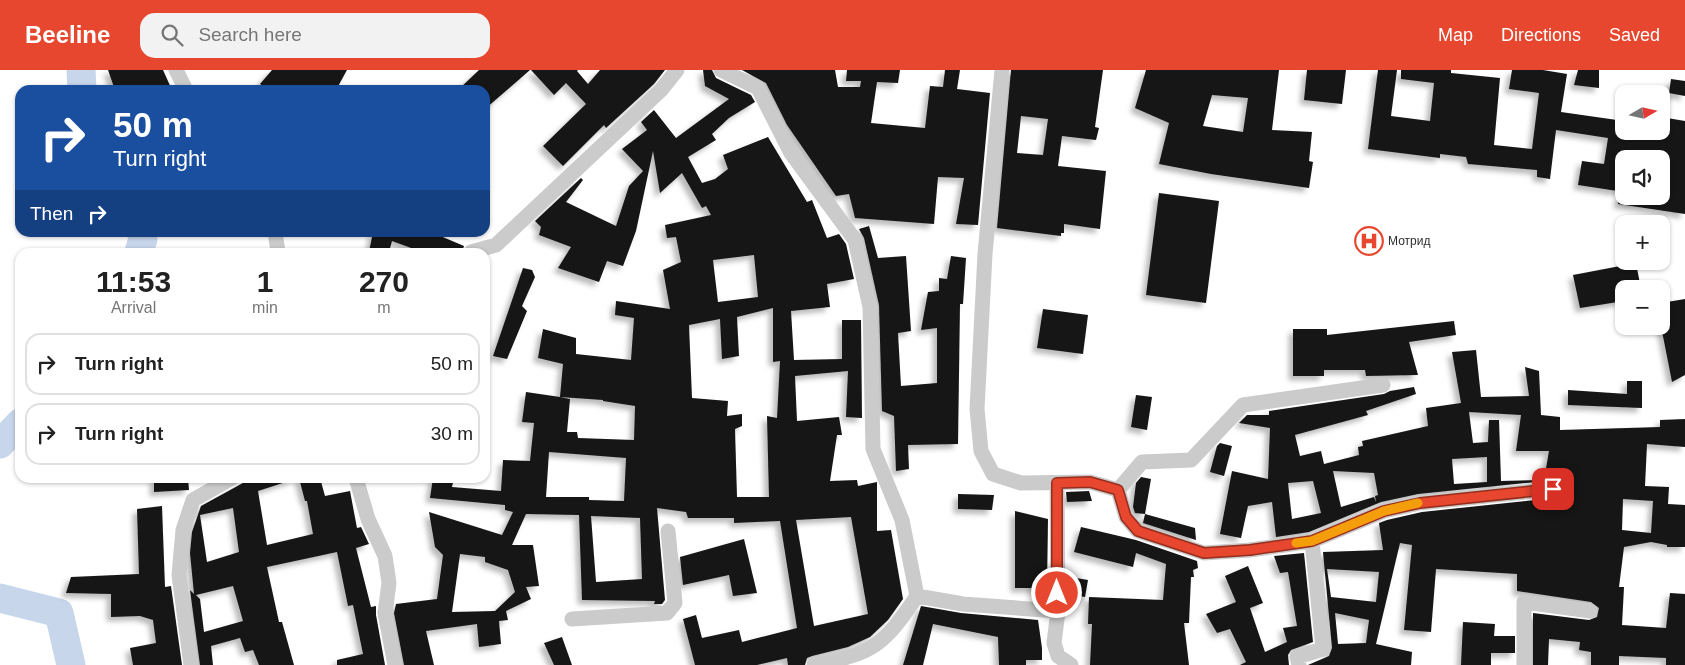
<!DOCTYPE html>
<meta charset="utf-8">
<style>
:root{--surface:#fff;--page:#f2f2f2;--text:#222;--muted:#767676;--line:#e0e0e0;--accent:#e6472e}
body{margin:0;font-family:Helvetica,sans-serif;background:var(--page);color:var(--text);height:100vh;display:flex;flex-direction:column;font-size:19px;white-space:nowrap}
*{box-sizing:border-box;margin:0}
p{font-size:16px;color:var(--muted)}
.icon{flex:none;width:28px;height:28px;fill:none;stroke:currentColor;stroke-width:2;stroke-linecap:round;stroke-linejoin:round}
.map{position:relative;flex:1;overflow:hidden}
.sheet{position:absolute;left:15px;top:178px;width:475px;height:235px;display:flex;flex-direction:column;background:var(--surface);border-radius:15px;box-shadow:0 1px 4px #0004}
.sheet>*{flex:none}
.banner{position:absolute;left:15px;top:15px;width:475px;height:152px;border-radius:15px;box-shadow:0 1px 4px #0004;background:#1a4fa0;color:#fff;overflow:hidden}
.needle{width:32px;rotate:81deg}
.buttons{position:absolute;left:1615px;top:15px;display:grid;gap:10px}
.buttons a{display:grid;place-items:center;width:55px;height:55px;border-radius:10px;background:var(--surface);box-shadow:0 1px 4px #0004;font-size:25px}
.pin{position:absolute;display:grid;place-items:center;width:42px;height:42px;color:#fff;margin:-21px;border-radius:10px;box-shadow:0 2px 8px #0006}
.me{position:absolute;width:55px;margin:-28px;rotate:0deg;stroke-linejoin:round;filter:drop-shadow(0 0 4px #0008)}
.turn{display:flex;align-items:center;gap:18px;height:105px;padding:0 15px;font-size:22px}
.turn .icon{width:65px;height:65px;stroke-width:2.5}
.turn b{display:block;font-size:35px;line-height:42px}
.then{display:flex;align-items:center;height:48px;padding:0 15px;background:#0003;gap:10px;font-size:19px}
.eta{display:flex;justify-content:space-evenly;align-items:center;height:85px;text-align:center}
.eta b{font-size:30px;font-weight:800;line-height:35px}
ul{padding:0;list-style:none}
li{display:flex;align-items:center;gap:15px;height:62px;margin:0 10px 8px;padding:0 5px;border:2px solid var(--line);border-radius:15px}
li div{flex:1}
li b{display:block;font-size:19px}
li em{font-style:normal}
header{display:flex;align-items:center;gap:30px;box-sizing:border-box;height:70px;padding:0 25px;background:var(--accent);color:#fff}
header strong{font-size:24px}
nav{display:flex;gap:28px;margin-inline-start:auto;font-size:18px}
.search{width:350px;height:45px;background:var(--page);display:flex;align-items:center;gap:12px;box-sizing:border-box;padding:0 18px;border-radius:15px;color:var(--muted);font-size:19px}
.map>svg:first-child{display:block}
</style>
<header>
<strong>Beeline</strong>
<div class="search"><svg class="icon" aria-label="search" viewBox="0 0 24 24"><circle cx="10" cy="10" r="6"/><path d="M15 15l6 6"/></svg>Search here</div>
<nav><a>Map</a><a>Directions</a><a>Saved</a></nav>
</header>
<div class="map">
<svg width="1685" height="595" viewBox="0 0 1685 595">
<defs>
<filter id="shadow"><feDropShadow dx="-4.5" dy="4.5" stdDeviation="2.5" flood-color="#0004"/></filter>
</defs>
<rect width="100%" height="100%" fill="#fff"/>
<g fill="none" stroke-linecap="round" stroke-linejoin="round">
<path stroke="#c7d6eb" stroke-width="29" d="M81 0 82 20
M139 182 143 169 141 162
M0 374 20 353
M0 528 59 543 71 595"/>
</g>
<path fill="#151515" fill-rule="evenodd" filter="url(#shadow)" d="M108 0H163L172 20H115Z
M272 0H347L336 20H268L260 14Z
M479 0H530L485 39V20H458Z
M531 0H578L577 1 588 14 600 0H665L654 14 606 58 604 55 563 96 543 76 586 34 566 13 554 25Z
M703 0H712L716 8 751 25 755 32 729 48 712 64 716 70 688 87 702 113 715 109 728 99 723 85 768 67 807 132 812 130 827 168 839 164 846 174 854 209 827 214 830 237 791 241 794 290 842 289V250H861L862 348 846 347 848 301 795 306 797 351 839 347 842 365H837L830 411 857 410 858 416 877 412V461L891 460 903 529 888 550 870 567 848 577 812 586 807 588 805 595H788L787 588 757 595H695L683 549 696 545 702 568 739 560 742 572 797 558 780 451 734 453V448H688L686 442 657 438 665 530 662 534H654L655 531 582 530 579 445 526 444 512 475H533L539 516 526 517 531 529 506 541 508 550 499 551 501 574 479 577 477 554 426 561 434 595H404L394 543 396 534 437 529 443 485 435 477 429 442 502 465 513 442 505 440V435L430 428 433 408H454L452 417 501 421 503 390 530 391 534 353 522 352 526 322 560 327 563 294 538 288 543 259 576 268V284L631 290 634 248 615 245 616 231 670 239 663 200 681 192 676 167 667 168 665 155 711 145 706 136 702 138 682 103 660 123 653 81 636 161 623 196 607 191 599 212 558 198 571 177 539 165 541 157 535 151 581 108 583 110 566 132 616 156 629 116 643 101 622 79 647 60 641 52 654 40 676 68 729 29 705 16ZM754 185 758 227 718 232 713 190ZM773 238V292L780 291 777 348 767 346 769 427H737L735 359 742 356V344L727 346 728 331 692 328 689 255 720 249 722 289 739 286 737 247ZM560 327 603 330V331L635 336 634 370 578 368 577 362H567L570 329ZM549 382 626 388 624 431 589 430V427H546ZM591 446 640 448 642 509 596 512ZM851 447 868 544 814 556 796 450ZM460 484 485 487V492L508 500 515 522 495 541 452 542Z
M742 0H835L838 17H860L861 11H846L847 0H900L898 13 877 12 871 53 925 58 930 16 943 17 945 0H960L957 19 990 23 978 155 956 154 964 108 938 107 934 154 855 148 849 124 836 126 787 55 766 13Z
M1011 0H1103L1095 57 1099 58 1096 70 1062 66 1058 96 1106 101 1100 159 1064 154V163H1061V166L997 158ZM1021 46 1048 49 1043 85 1017 83Z
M1146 0H1279L1272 60 1312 62 1309 91 1313 92 1309 118 1211 104 1159 94 1169 53 1135 38ZM1212 25 1248 28 1243 62 1203 56Z
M1307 0H1346L1342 34 1304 30Z
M1378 0H1397L1391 46 1430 51 1434 13 1401 9V0H1451V3L1500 8 1494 75 1532 79 1539 23 1509 19 1512 0H1543L1567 4 1561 42 1624 51V61H1661V47L1685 51V144L1618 134 1619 126 1666 125 1669 90 1638 87V89H1624V122L1578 115 1582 91 1604 94 1608 68 1556 60 1550 109 1537 107V100L1468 94 1466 87 1440 84V88L1368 79Z
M1578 0H1599V18L1574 15Z
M1671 9 1685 11V26L1669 23Z
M1159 123 1219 131 1206 233 1146 225Z
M869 156 878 188 906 186 911 261 898 263 901 316 937 313V258L921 260 928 222 939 221V208L947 209 951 186 966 188 963 234H960L958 374 908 375 909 399 896 401 894 346 882 341 879 235 864 168 859 159Z
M373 162H431L464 176 462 182H422L392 171 389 182H369Z
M1636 193 1641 219H1624V231L1580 238 1573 205Z
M523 198 532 200 535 207 522 236 527 241 507 289 493 286Z
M1685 229V305L1672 312 1661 256V233Z
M1043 239 1088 245 1083 284 1037 278Z
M1454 251 1456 265 1409 272 1418 305 1366 306 1365 300H1324V306H1293V259H1327V265Z
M1476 280 1481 327 1529 326 1525 297 1539 301 1541 345 1560 347V360L1660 357V350L1685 349V377L1647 374 1645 416 1669 417 1668 434 1685 435V477H1667V475L1651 472 1624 477 1619 517H1624L1622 555 1666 558 1670 523 1685 524V595H1666V588L1619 586V595H1591V582L1579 580 1580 572 1549 569 1548 595H1533V543L1589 550 1597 547 1599 538 1591 532 1517 521V504L1436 499 1431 562 1404 560 1412 475 1400 473 1376 574 1412 582 1411 595H1308L1329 586 1332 578 1323 482 1383 480 1379 453 1387 450 1422 442 1554 428 1561 423 1562 419 1556 410 1418 424 1381 432 1309 462 1276 467 1272 432 1248 436 1241 468 1220 464 1232 401 1268 409 1270 358 1239 353 1247 345H1269V341L1384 324 1390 321 1414 317 1416 324 1366 341 1368 345 1295 365 1300 386 1321 381 1324 394 1359 385 1358 377 1363 376 1362 371 1428 356 1426 338 1461 333 1452 282ZM1469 342 1521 345 1516 381H1549L1544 410 1501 411 1499 350H1489L1488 372 1473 373ZM1487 387V412L1454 414 1452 389ZM1333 401 1374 403 1378 425 1375 426 1376 432 1374 427 1341 437ZM1313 411 1321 443 1292 449 1288 413ZM1623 429 1653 431 1651 463 1622 460ZM1327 499 1379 502 1376 532 1331 527ZM1335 543 1369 550 1366 573 1338 574Z
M1627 311H1642V338L1568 335V320L1627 324Z
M1136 325 1152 327 1147 360 1131 357Z
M1220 373 1232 376 1224 406 1210 402 1217 376Z
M1141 407 1151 409 1145 444 1135 443 1133 437 1136 413Z
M154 408H188L189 420 154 422Z
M252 408H292V410L258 421 267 475 313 464 307 431H305L299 408H320L325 426 350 421 357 458 361 457 369 474 356 478 371 537 376 536V545L385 595H337V590L363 584 353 535 348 536 337 482 267 497 279 552H282L294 595H259L253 580 245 582 240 568 211 576 213 595H200L190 520 194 524 190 483 192 462 201 436ZM233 438 239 482 207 492 200 445ZM233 516 243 551 204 562 200 529 196 525Z
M1089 421 1092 431 1067 432 1066 422Z
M958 424 994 425 992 440 958 439Z
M162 436 165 517 171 516 182 595H133L130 578 156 573 153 550 140 546 111 547V524L66 523 71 507 139 504 137 439Z
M1015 441 1048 449 1047 518H1015Z
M1145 444 1195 458 1196 470 1143 453Z
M1081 457 1136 470 1197 491 1198 498 1193 500 1194 507H1191L1189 553H1184L1189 595H1090L1092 554H1088L1089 527 1163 530 1166 494 1136 483 1133 497 1074 482Z
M744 469 757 523 733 526 729 505 683 515 680 487Z
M1304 483 1313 572 1291 580 1288 585 1289 595H1240L1246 592 1230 559 1217 563 1206 544 1236 532 1225 506 1248 496 1263 533 1250 538 1265 582 1287 572 1283 558 1297 556 1288 502 1280 503 1274 486Z
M1070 507 1088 510 1085 527 1067 524Z
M921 536 961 543 1038 550 1042 578V590H1026V595H999L998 567 933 554 923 595H903Z
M1463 552 1495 554 1494 566H1515V583H1491V595H1461Z
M562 567 572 595H554L544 573Z"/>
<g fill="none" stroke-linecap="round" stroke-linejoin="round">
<path stroke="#cbcbcb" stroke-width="15" d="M176 0 186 20
M721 0 758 18 791 83 855 170 870 237 873 379 902 450 917 526C883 576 874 583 814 595
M1002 0 985 184 977 339 981 381 993 404 1021 413 1090 412 1118 420 1126 447 1138 461 1204 483 1250 480 1312 471 1384 441 1420 433 1553 419
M275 162 278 182
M471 182 496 175 661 20 677 0
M356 408 368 449 385 486 389 513 385 543 395 595
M1057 413 1058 541 1054 573 1058 586 1071 595
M1118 420 1142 392 1191 390 1243 335 1383 315
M917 526 963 534 1058 541
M572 549 667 543 675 533 668 461
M191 595 179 505 183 460 193 430 232 408
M1299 595 1297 587 1323 579 1312 471
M1524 595V532L1590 541"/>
</g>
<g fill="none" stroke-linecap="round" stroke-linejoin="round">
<defs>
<path id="route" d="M1057 523V413L1090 412 1118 420 1126 447 1138 461 1204 483 1250 480 1312 471 1384 441 1420 433 1553 419"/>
</defs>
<use href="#route" stroke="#962e1e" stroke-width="12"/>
<use href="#route" stroke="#e6472e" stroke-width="9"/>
<path stroke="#f59e0b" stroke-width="9" d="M1296 473 1312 471 1384 441 1418 433"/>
</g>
<defs>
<symbol id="hospital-ring" viewBox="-11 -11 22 22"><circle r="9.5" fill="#fff" stroke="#e6472e" stroke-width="1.5"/><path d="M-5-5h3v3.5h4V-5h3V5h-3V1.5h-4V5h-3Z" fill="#e6472e"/></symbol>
</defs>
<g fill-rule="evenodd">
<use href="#hospital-ring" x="1353" y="155" width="32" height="32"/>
</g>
<g text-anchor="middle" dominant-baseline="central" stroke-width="5" stroke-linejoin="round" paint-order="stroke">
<g font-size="12" fill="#2e2e2e" stroke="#fff" text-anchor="start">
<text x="1388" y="171">Мотрид</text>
</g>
</g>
</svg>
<div class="buttons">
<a><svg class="needle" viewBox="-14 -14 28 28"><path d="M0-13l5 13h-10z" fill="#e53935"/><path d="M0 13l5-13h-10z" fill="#767676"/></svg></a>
<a><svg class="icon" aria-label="sound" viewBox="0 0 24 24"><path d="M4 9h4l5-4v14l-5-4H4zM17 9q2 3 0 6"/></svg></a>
<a>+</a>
<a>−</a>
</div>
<div class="pin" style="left:1553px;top:419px;background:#d93025"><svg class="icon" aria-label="arrive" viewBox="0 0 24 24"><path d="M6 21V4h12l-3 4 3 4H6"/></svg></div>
<svg class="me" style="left:1057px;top:523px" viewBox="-20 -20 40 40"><circle r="17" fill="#e6472e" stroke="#fff" stroke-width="3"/><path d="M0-11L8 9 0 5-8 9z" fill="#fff"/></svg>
<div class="banner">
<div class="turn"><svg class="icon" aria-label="right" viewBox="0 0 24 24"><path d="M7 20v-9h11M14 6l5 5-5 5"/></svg><div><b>50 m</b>Turn right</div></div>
<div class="then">Then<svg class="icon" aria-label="right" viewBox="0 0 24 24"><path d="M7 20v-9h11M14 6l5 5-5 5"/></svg></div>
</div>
<section class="sheet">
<div class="eta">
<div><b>11:53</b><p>Arrival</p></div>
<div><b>1</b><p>min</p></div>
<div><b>270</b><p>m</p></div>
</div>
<ul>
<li><svg class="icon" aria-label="right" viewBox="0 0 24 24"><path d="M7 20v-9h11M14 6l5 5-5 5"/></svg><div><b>Turn right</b></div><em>50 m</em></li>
<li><svg class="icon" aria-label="right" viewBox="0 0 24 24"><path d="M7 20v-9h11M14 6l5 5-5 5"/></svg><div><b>Turn right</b></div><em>30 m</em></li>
</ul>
</section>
</div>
